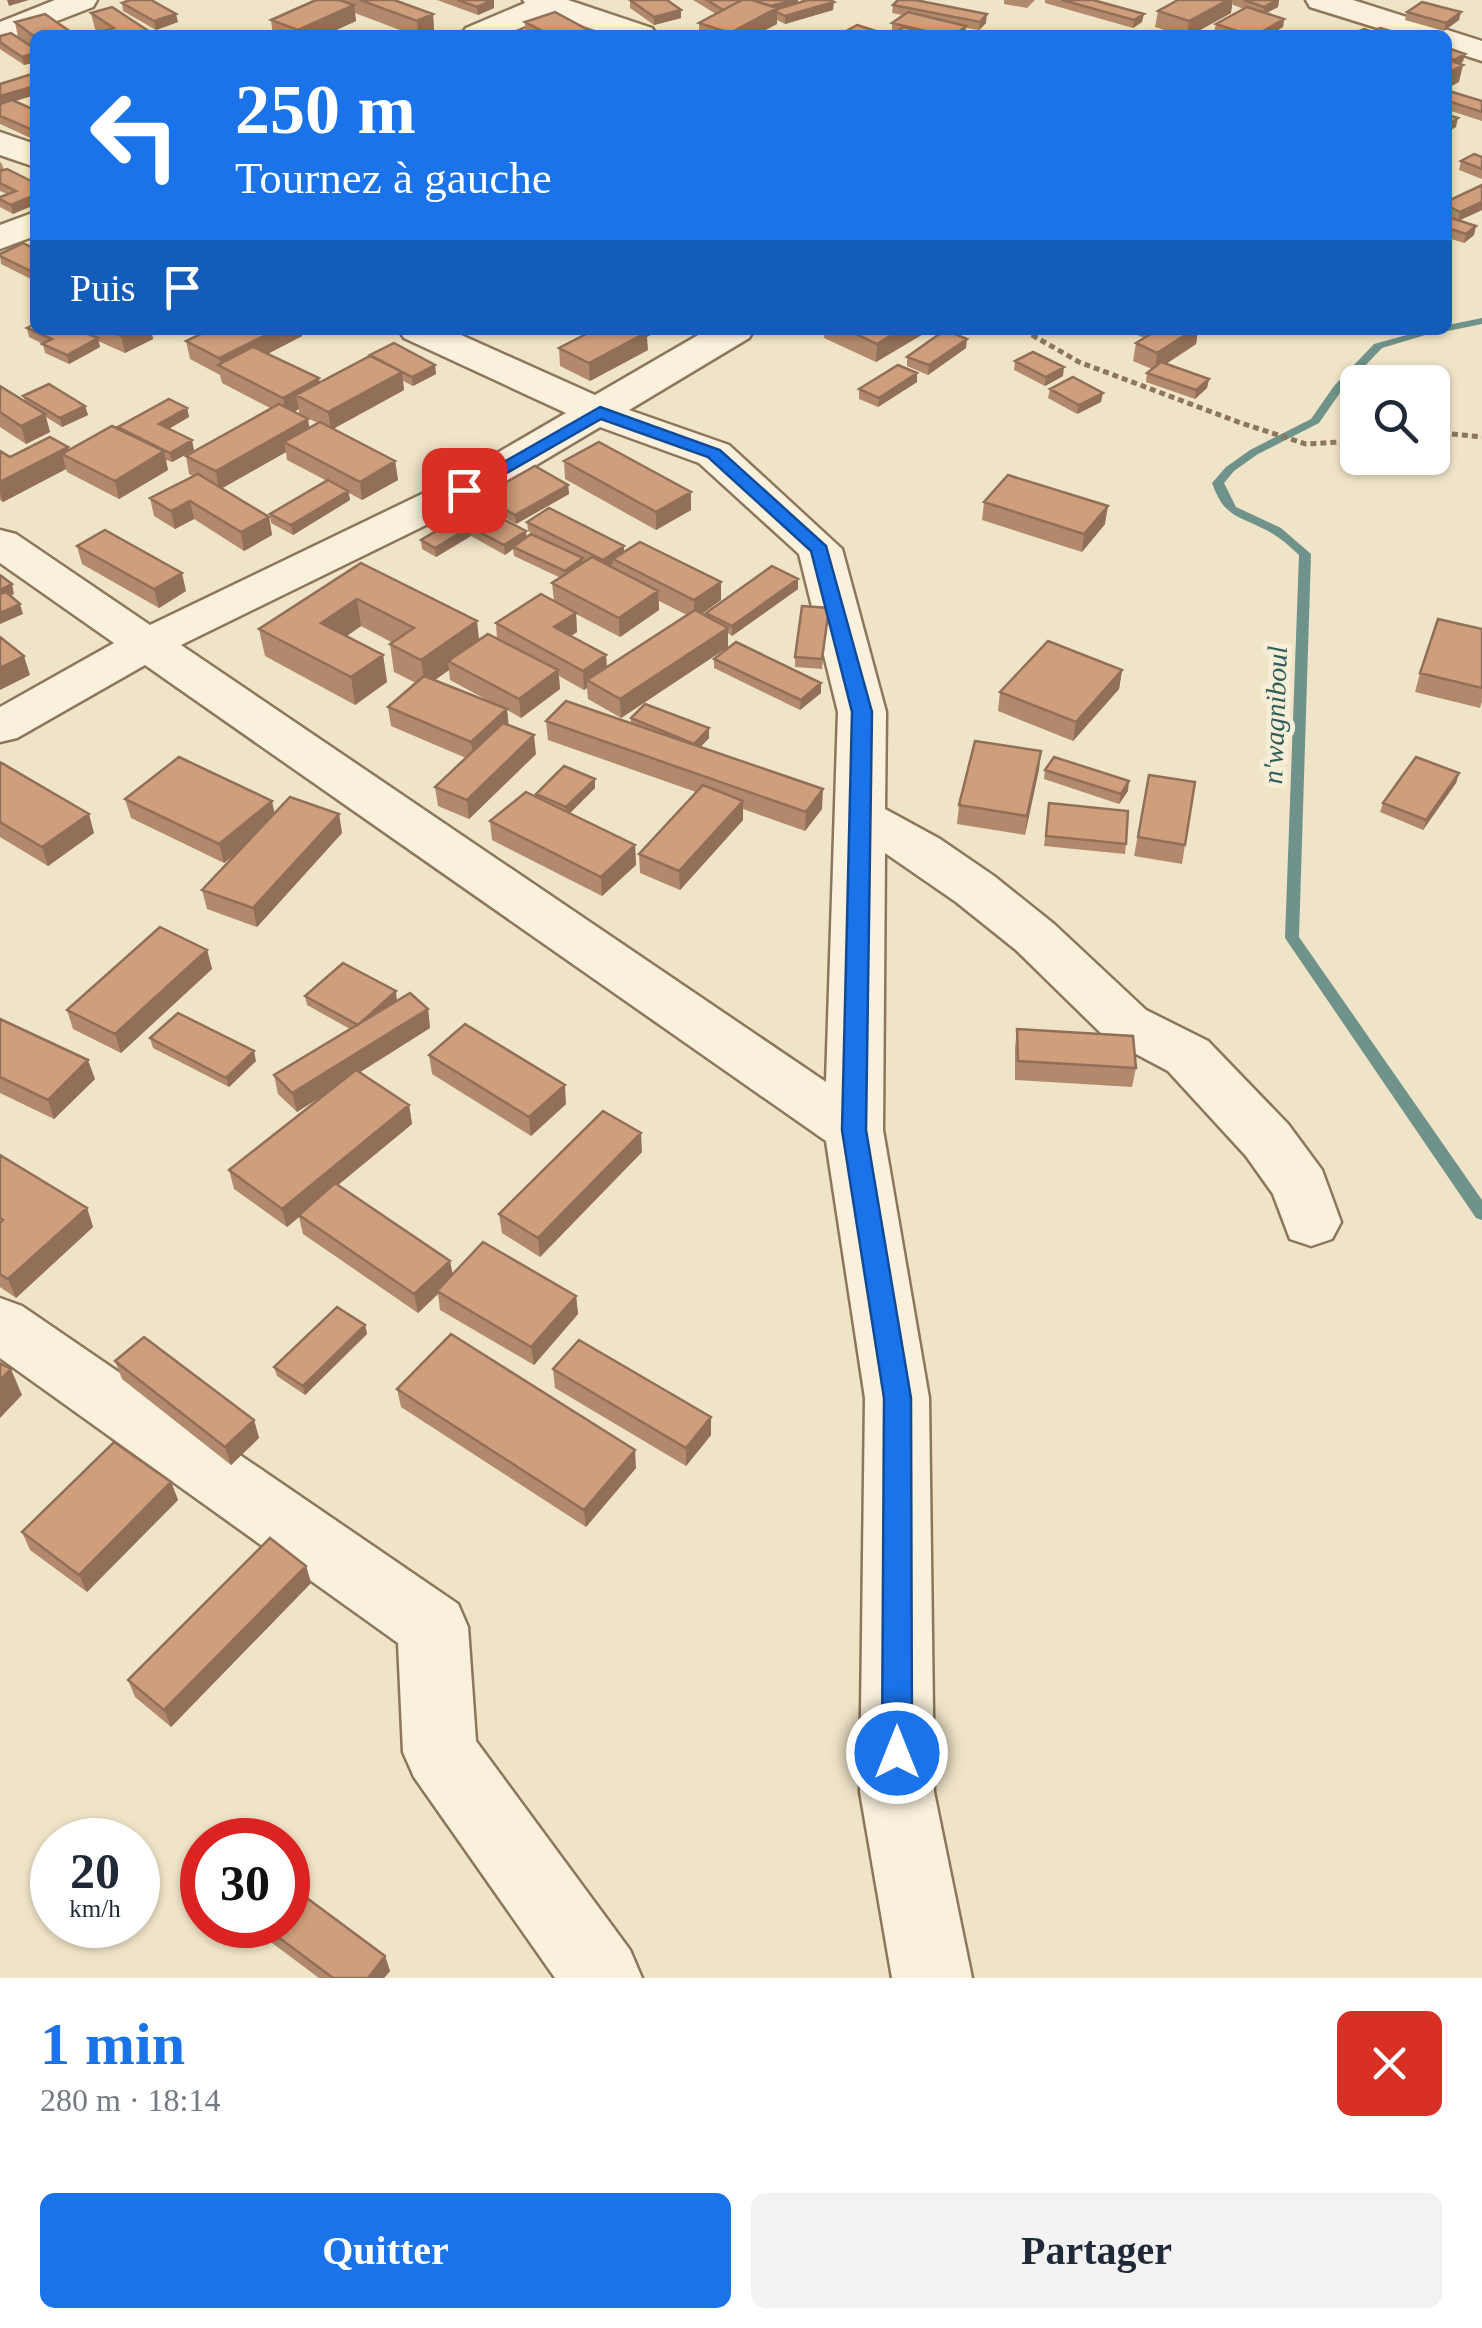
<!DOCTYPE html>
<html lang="fr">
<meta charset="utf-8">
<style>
:root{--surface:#fff;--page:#f2f2f3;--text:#1f2937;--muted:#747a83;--accent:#1a73e8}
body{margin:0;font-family:"Times New Roman",serif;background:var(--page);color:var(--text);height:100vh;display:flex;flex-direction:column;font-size:38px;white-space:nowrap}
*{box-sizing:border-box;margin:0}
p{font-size:32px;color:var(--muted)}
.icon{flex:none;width:55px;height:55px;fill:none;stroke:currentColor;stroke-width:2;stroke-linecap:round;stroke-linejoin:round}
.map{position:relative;height:1978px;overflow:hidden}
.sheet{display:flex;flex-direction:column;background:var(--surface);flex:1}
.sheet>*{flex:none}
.top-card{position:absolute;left:30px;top:30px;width:1422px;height:305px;border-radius:15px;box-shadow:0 2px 8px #0004;background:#1a73e8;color:#fff;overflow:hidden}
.tools{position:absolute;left:1340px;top:365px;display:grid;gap:20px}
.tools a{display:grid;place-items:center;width:110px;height:110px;border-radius:15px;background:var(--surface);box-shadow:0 2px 8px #0004;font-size:50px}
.speed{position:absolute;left:30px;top:1818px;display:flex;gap:20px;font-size:50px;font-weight:700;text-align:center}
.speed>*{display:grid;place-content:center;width:130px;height:130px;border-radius:50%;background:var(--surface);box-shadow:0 2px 8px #0004;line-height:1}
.speed small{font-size:25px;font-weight:400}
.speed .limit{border:15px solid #d22;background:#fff;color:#111}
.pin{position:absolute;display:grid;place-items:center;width:85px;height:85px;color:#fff;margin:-42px;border-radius:20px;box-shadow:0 5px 15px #0006}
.me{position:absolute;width:110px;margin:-55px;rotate:0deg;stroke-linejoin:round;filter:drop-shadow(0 0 8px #0008)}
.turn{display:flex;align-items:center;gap:35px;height:210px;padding:0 40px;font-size:45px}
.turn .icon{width:130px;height:130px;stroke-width:2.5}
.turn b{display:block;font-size:70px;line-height:85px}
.then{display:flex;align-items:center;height:95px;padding:0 40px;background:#0003;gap:20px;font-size:38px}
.round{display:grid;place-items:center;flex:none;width:105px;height:105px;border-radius:15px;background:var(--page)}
.head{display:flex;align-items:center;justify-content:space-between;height:170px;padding:0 40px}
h1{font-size:60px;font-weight:600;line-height:75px;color:var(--accent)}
.primary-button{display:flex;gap:20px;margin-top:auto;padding:20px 40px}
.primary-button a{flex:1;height:115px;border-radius:15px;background:var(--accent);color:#fff;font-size:40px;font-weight:600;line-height:115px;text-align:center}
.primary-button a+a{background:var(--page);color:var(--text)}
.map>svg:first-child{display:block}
</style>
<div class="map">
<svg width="1482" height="1978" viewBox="0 0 1482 1978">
<rect width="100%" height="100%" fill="#f0e4c8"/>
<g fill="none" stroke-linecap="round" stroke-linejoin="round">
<path fill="#6f938a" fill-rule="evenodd" d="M1482 318V324L1448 331 1444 330H1448V325Z
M1425 330H1442L1382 348 1342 390 1319 423 1258 454 1234 471 1224 483 1236 507 1281 528 1311 554 1299 937 1482 1200V1220L1476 1218 1285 938 1299 555C1289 545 1278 536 1266 530 1237 515 1224 517 1212 483L1226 467 1250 450 1311 419 1334 386 1374 344Z"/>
<defs>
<path id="minor" d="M55 0H97L93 7 0 43V22Z
M523 0H568L652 28 657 35H610L551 15 504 35H461L466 28 525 3Z
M1306 0H1353L1482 41V61L1448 50V35H1400L1310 7Z
M0 132 35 144V167L0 155Z
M35 212V236L0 249V225Z
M399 330H450L595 395 707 330H754L749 338 629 410 729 445 842 549 886 712 885 809 940 839 994 876 1054 924 1146 1010 1208 1041 1288 1124 1322 1170 1341 1222 1332 1239 1311 1246 1290 1239 1273 1194 1246 1156 1168 1071 1106 1038 1016 950 956 902 885 853 883 1130 929 1398 934 1792 972 1978H892L860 1792 865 1398 826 1141 145 665 17 738 0 742V707L114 643 0 563V530L16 534 150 625 449 481 566 413 404 338ZM600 427 699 463 799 554 838 712 826 1082 181 645 479 499Z
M0 1298 22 1306 458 1604 468 1627 476 1741 630 1950 642 1978H555L414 1777 403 1752 398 1643 0 1358Z"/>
</defs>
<use href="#minor" stroke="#8d765c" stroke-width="5"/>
<path stroke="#8d765c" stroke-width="4" stroke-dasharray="5 4" stroke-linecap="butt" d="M1024 330 1037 337"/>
<path stroke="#8d765c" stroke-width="5" stroke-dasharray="6 4" stroke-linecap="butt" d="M1032 335 1079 362 1241 423 1306 444 1358 441
M1432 432 1482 437"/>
<use href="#minor" fill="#faf1dc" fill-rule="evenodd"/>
</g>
<path fill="#b2896c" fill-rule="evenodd" d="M316 0H395L433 14 434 30 423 35H413L355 13 356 21 325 35H273L271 20Z
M437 0H494V8L478 15Z
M630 0 681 10V18L654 25 630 8Z
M693 0H798V3L803 1 800 0H830L833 10 785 24 777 20V24L756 35H699V23L716 14Z
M898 0H923L922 2 986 23 979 30 966 28 965 35H891L896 32 892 31V23L902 15 892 13 893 5Z
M1004 0H1035L1027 8 1004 4Z
M1045 0H1093L1142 22 1133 28 1045 3Z
M1233 0H1279L1278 7 1266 13 1284 19 1283 27 1269 35H1223L1214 32 1216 24 1244 9 1233 5Z
M122 3 178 22 156 30 123 11Z
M1158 11 1231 13 1191 35H1180L1155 27Z
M1407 12 1459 20 1444 31 1405 20Z
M91 13 147 30 148 35H90L100 32 95 29Z
M15 22 35 35V62L24 65 0 49V36L18 38Z
M525 22 590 35H534L525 30Z
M0 84 15 101 35 110V140L0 124Z
M1448 92 1482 101V121L1448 110Z
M1482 157V179L1459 170 1461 161Z
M0 162 2 164 4 170 35 183 13 214 0 207V197L7 194 0 191Z
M1482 185V210L1458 221 1474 235 1464 243 1448 238V217L1455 219 1448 216V201Z
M35 249V281L1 264 0 254Z
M27 328 35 330H151L153 339 125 353 98 341 100 347 69 364 45 353 43 344 29 337Z
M209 330H301L302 336 268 354 319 378V383L435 365 436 374 413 386 403 381 404 390 333 429 395 461 398 480 362 500 349 493 350 500 293 535 271 523 270 514 327 481 287 460 286 452 222 488 269 517 272 535 244 551 194 519 175 529 154 516 150 498 193 476 189 474 186 456 272 409 222 383 220 375 190 359 186 341ZM299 409V414L318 423 310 428 294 412Z
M825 330H930L876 362 824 338Z
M1126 330H1198L1196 344 1166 364 1209 379 1207 388 1195 399 1146 382 1147 373 1152 369 1133 361 1136 343 1144 338Z
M559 348 648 350 590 381 560 366Z
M966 348 928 375 907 366V357Z
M1015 361 1063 376 1045 386 1014 370Z
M917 373V382L878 407 859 399V389Z
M0 386 25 401 23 396 85 406 88 415 62 427 46 417 50 432 26 444 0 427Z
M1050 389 1101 402 1077 414 1048 398Z
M187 408 189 417 169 429 194 450 172 462 166 460 168 470 119 499 67 472 66 469 3 502 0 500V451L10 457 68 447 69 450 119 429 118 427Z
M564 461 691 492V510L656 530 565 479Z
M568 485 569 494 516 524 483 506 482 496Z
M984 502 1105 524 1082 552 982 520Z
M478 506 526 531V537L557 546 528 531 527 522 624 546V552L721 600 702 614 706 616V613L798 579V589L732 636 728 633V647L621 718 588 699 587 688 584 690 559 676 560 689 521 718 507 710 508 725 536 754 469 819 438 806 435 787 466 758 391 726 388 707 416 683 394 672 390 644 393 643 361 626 347 636 383 655 387 682 355 705 265 656 259 629 361 563 479 640 497 639 496 623 554 601 552 583 561 578 514 556 513 549 505 555 471 536 436 557 422 549 421 540ZM659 601 687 615 607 667 606 655 571 636 577 632 576 614 620 637 659 610ZM449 670 450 680 498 706 435 680Z
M77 546 186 591 159 608 82 564Z
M829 608 822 669 795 667V657Z
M1482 629V701L1480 708 1415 692 1420 673Z
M714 659 821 693 800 710 714 668Z
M1122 670 1119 689 1073 741 998 711 1000 692Z
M631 718 709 738 700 747 822 809 805 831 743 809V820L680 890 640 873 639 854 696 792 548 740 546 721 631 723Z
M1041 751 1025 835 957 824 959 805Z
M0 762 94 833 48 866 0 837Z
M1045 770 1128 791 1119 804 1044 779Z
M1459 773 1456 783 1423 830 1380 812 1383 803Z
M1149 775 1185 845 1182 864 1134 856Z
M595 788 570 813 635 845 636 865 602 896 492 840 490 821 536 797V794Z
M125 799 274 813 339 814 342 833 257 927 207 909 202 890 239 851 224 863 131 818Z
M1049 803 1126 844 1125 854 1044 846Z
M207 950 212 969 121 1053 73 1029 67 1010Z
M305 996 397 1000 428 1009 430 1028 360 1072 409 1105 412 1124 338 1185 450 1261 453 1275 576 1296 578 1314 534 1365 440 1310 438 1294 418 1313 303 1234 299 1217 287 1227 234 1189 229 1170 326 1093 297 1112 278 1094 274 1075 350 1029 307 1005Z
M0 1019 95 1079 54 1119 0 1093Z
M1017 1029 1136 1068 1132 1087 1015 1080V1048Z
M150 1038 256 1061 229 1087 153 1048Z
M429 1055 566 1104 531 1136 432 1074Z
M642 1152 540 1257 502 1233 499 1214Z
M0 1155 87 1208 93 1227 16 1298 0 1287Z
M365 1325 367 1334 305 1395 277 1376 274 1367Z
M115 1361 254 1420 259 1438 231 1465 122 1379Z
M553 1369 711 1417V1435L686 1466 555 1388Z
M397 1389 636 1468 586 1527 401 1407Z
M171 1482 178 1500 87 1592 30 1550 22 1532Z
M306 1566 311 1583 171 1727 135 1697 128 1680Z
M248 1925H288L385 1956 390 1971 384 1978H319Z"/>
<path fill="#916f58" d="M7 0H29L9 6Z
M494 0V8L478 15 477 7Z
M794 0H798V7L777 12V24L756 35H730V33L764 8Z
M1228 0H1233L1231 13 1191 35H1187L1189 21Z
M1277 0H1279L1278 7 1263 15 1264 7Z
M834 2 833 10 785 24V16Z
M354 5 356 21 325 35H299L298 30Z
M681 10V18L654 25V17Z
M1461 12 1459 20 1444 31 1446 23Z
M176 14 178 22 156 30 154 21Z
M433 14 434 30 423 35H418L417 21Z
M987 14 986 23 979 30 980 22Z
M1144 14 1142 22 1133 28 1134 20Z
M1284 19 1283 27 1269 35H1256Z
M966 26 965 35H955Z
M147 30 148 35H130Z
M35 53V62L24 65 22 57Z
M1465 54 1463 62 1452 69 1454 60Z
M1463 65 1459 82 1448 88V73Z
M35 86V95L0 106V96Z
M1458 118 1456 127 1448 132V125Z
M35 195V205L13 214 11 205Z
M1482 202V210L1458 221 1460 212Z
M1476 226 1474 235 1464 243 1466 234Z
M131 330H151L153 339 125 353 121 336Z
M276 330H301L302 336 232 372 221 366 219 358Z
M634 330H660L647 337 648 350 590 381 589 363Z
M900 330H930L876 362 877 344Z
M1193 330H1198L1196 344 1155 371 1157 353Z
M98 338 100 347 69 364 67 355Z
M967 339 966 348 928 375 929 365Z
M435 365 436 374 413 386 412 377Z
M1064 367 1063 376 1045 386 1046 377Z
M402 372 404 390 331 430 328 412Z
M917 373V382L878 407 879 398Z
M319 378 321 396 296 395 299 409 286 416 283 398Z
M1209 379 1207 388 1195 399 1196 390Z
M1103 393 1101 402 1077 414 1079 405Z
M85 406 88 415 62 427 60 418Z
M187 408 189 417 161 433 159 424Z
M45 414 50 432 26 444 21 426Z
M308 419 311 437 284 442 286 452 219 490 216 471Z
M192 440 194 450 172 462 170 453Z
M68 447 71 459 62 454 66 469 3 502 0 493V482Z
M164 451 168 470 119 499 115 481Z
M395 461 398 480 362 500 360 482Z
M568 485 569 494 516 524 515 515Z
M348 491 350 500 293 535 291 525Z
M691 492V510L656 530V512Z
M190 501 194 519 175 529 171 511Z
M1108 506 1105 524 1082 552 1084 534Z
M269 517 272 535 244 551 241 532Z
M470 527 471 536 436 557 435 548Z
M526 531 527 541 513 547V549L505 555 504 545Z
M624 546V555L613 559V563L604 570 603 560Z
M583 558 584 567 566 580 565 571Z
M182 573 186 591 159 608 154 589Z
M798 579V589L732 636V626Z
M721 582V600L694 619V600Z
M12 584 14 594 0 601V590Z
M658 591 659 610 620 637 619 618Z
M357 599 361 626 326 650 321 623Z
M20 604 23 614 0 624V613Z
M576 613 577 632 556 646 554 627Z
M477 621 480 648 448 661 449 670 425 687 421 660Z
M728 628V647L621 718 620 699Z
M383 655 387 682 355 705 351 677Z
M606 655 607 674 587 680V688L584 690 583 671Z
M24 656 30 675 0 690V668Z
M558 670 560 689 521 718 519 699Z
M1122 670 1119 689 1073 741 1076 722Z
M821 683V693L800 710 801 700Z
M507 709 509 728 474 761 471 742Z
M709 728V738L695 753 694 744Z
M534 735 536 754 469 819 467 800Z
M1041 751 1039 770 1025 835 1027 816Z
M1459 773 1456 783 1423 830 1426 820Z
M595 779V788L566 817V807Z
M1129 781 1128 791 1119 804 1121 794Z
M823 789 822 809 805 831 806 812Z
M272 801 276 820 224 863 219 844Z
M743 801V820L680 890 679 871Z
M89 814 94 833 48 866 42 847Z
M339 814 342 833 257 927 253 908Z
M635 845 636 865 602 896 601 877Z
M207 950 212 969 121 1053 115 1034Z
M396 991 397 1001 358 1025Z
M428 1009 430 1028 297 1112 292 1093Z
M254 1051 256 1061 229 1087 226 1078Z
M88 1060 95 1079 54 1119 48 1100Z
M565 1085 566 1104 531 1136 529 1117Z
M409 1105 412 1124 287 1227 282 1209Z
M641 1133 642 1152 540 1257 538 1238Z
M87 1208 93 1227 16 1298 8 1279Z
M450 1261 453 1280 437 1291 438 1294 418 1313 414 1294Z
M576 1296 578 1314 534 1365 531 1347Z
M365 1325 367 1334 305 1395 303 1386Z
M11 1369 22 1395 0 1418V1380Z
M711 1417V1435L686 1466V1448Z
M254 1420 259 1438 231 1465 225 1447Z
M635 1450 636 1468 586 1527 584 1510Z
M171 1482 178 1500 87 1592 79 1575Z
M306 1566 311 1583 171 1727 164 1710Z
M385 1956 390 1971 384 1978H368Z"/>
<path fill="#cf9f7d" stroke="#916f58" stroke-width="2.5" d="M130 0H151L176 14 154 21 122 3Z
M316 0H339L354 5 298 30 271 20Z
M360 0H394L433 14 417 21Z
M458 0H493L477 7Z
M630 0H667L681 10 654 17Z
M707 0H737L740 1 723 10Z
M742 0H752L777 8 730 33 699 23Z
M752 0H794L771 6Z
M808 0H830L834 2 785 16 777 12V9Z
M898 0H915L987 14 980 22 893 5Z
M1062 0H1093L1144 14 1134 20Z
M1178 0H1228L1189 21 1158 11Z
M1244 0H1277L1264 7Z
M1422 2 1461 12 1446 23 1407 12Z
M112 7 147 30 130 35H90L114 28 91 13Z
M1247 7 1284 19 1256 35H1249L1216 24Z
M555 12 590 31 581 34 584 35H550L525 22Z
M908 12 966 26 955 35H942L892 23Z
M45 14 75 35H35V37L15 22Z
M857 25 876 31 868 35H839Z
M904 27 935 35H891Z
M1380 28 1404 35H1380L1373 32Z
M1364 29 1380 35H1351Z
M11 33 35 49V53L22 57 0 42V36Z
M1448 48 1465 54 1454 60 1448 58Z
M1448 60 1463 65 1448 73Z
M35 73V86L0 96V84Z
M1449 91 1482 101V112L1448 101V92Z
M12 100 35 110V131L0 116V104Z
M1448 115 1458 118 1448 125Z
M1474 154 1482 157V169L1461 161Z
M7 169 35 183V195L11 205 0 199V197L16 191 0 183V171Z
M1482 185V202L1460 212 1448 206V201Z
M1448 217 1476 226 1466 234 1448 228Z
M23 243 35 249V273L0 256V254Z
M35 324V330H79L98 338 67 355 42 344 52 339 27 328Z
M109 330H131L121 336Z
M209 330H276L219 358 186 341Z
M594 330H642L647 332 589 363 559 348Z
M847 330H900L877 344Z
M945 330 967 339 929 365 907 357Z
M1157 330H1193L1157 353 1136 343Z
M394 343 435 365 412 377 370 355Z
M253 347 319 378 283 398 218 365Z
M1033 352 1064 367 1046 377 1015 361Z
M370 356 402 372 328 412 296 395Z
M1161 362 1209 379 1196 390 1147 373Z
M898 365 917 373 879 398 859 389Z
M1073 377 1103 393 1079 405 1050 389Z
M49 384 85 406 60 418 23 396Z
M0 386 45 414 21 426 0 412Z
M169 399 187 408 159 424 192 440 170 453 118 427Z
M279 404 308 419 216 471 186 456Z
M320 422 395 461 360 482 284 442Z
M112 426 164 451 115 481 62 454Z
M50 437 68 447 0 482V451L10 457Z
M599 442 691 492 656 512 564 461Z
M535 466 568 485 515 515 482 496Z
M198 474 269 517 241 532 190 501 171 511 150 498Z
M1008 475 1108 506 1084 534 984 502Z
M328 480 348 491 291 525 270 514Z
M478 506 526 531 504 545 470 527 435 548 421 540Z
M549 508 624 546 603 560 527 522Z
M105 530 182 573 154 589 77 546Z
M531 534 583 558 565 571 513 547Z
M640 542 721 582 694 600 613 559Z
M592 557 658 591 619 618 552 583Z
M361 563 477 621 421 660 390 644 414 628 357 599 321 623 383 655 351 677 259 629Z
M772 566 798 579 732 626 706 613Z
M0 575 12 584 0 590Z
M6 592 20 604 0 613V594Z
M541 594 576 613 554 627 606 655 583 671 496 623Z
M802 606 829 608 822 659 795 657Z
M695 610 728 628 620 699 587 680Z
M1438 619 1482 629V688L1420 673Z
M488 634 558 670 519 699 448 661Z
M0 637 24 656 0 668Z
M1048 641 1122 670 1076 722 1000 692Z
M736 642 821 683 801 700 714 659Z
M424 676 507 709 471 742 388 707Z
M566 701 823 789 806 812 546 721Z
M645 704 709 728 694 744 631 718Z
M503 723 534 735 467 800 435 787Z
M975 741 1041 751 1027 816 959 805Z
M179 757 272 801 219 844 125 799Z
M1054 757 1129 781 1121 794 1045 770Z
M1416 757 1459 773 1426 820 1383 803Z
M0 762 89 814 42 847 0 822Z
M564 766 595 779 566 807 536 794Z
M1149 775 1195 782 1185 845 1138 837Z
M703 785 743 801 679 871 639 854Z
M526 792 635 845 601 877 490 821Z
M290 797 339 814 253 908 202 890Z
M1049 803 1128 811 1126 844 1046 836Z
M160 927 207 950 115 1034 67 1010Z
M343 963 396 991 358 1025 305 996Z
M410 993 428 1009 292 1093 274 1075Z
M178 1013 254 1051 226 1078 150 1038Z
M0 1019 88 1060 48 1100 0 1077Z
M465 1024 565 1085 529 1117 429 1055Z
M1017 1029 1133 1036 1136 1068 1018 1061Z
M356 1070 409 1105 282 1209 229 1170Z
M603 1111 641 1133 538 1238 499 1214Z
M0 1155 87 1208 8 1279 0 1274V1223L3 1220 0 1218Z
M335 1183 450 1261 414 1294 299 1215Z
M483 1242 576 1296 531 1347 437 1291Z
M337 1307 365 1325 303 1386 274 1367Z
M451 1334 635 1450 584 1510 397 1389Z
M144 1337 254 1420 225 1447 115 1361Z
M579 1340 711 1417 686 1448 553 1369Z
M0 1363 11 1369 0 1380Z
M114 1442 171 1482 79 1575 22 1532Z
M270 1538 306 1566 164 1710 128 1680Z
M288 1884 385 1956 368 1978H333L262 1925H288Z"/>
<path fill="#1a73e8" stroke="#114b97" stroke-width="2.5" d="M600 407 720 450 826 546 872 712 866 1130 911 1398 912 1753 908 1763 897 1768 886 1763 882 1753 884 1398 842 1130 852 712 811 551 708 457 601 419 470 494 464 496 455 490Z"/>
<g text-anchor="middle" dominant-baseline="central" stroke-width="10" stroke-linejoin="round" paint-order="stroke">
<g font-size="28" font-style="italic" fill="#2f5d5a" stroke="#f7eed8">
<text transform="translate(1275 715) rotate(-88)">n'wagniboul</text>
</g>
</g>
</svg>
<div class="tools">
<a><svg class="icon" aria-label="search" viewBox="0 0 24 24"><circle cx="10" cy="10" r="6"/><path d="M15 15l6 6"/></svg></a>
</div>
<div class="speed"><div>20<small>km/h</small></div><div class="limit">30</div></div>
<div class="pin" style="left:464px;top:490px;background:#d93025"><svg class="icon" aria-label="arrive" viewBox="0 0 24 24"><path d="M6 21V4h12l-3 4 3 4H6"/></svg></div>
<svg class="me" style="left:897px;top:1753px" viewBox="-20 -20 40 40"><circle r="17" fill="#1a73e8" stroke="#fff" stroke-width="3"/><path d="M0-11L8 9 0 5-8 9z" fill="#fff"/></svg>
<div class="top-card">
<div class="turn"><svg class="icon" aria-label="left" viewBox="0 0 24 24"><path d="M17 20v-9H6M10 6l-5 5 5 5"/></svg><div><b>250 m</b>Tournez à gauche</div></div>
<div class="then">Puis<svg class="icon" aria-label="arrive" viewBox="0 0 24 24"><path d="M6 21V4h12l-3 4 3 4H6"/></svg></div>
</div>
</div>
<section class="sheet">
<div class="head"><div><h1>1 min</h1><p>280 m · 18:14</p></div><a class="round" style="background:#d93025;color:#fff"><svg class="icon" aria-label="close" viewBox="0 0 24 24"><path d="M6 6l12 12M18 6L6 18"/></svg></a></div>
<div class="primary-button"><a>Quitter</a><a>Partager</a></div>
</section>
